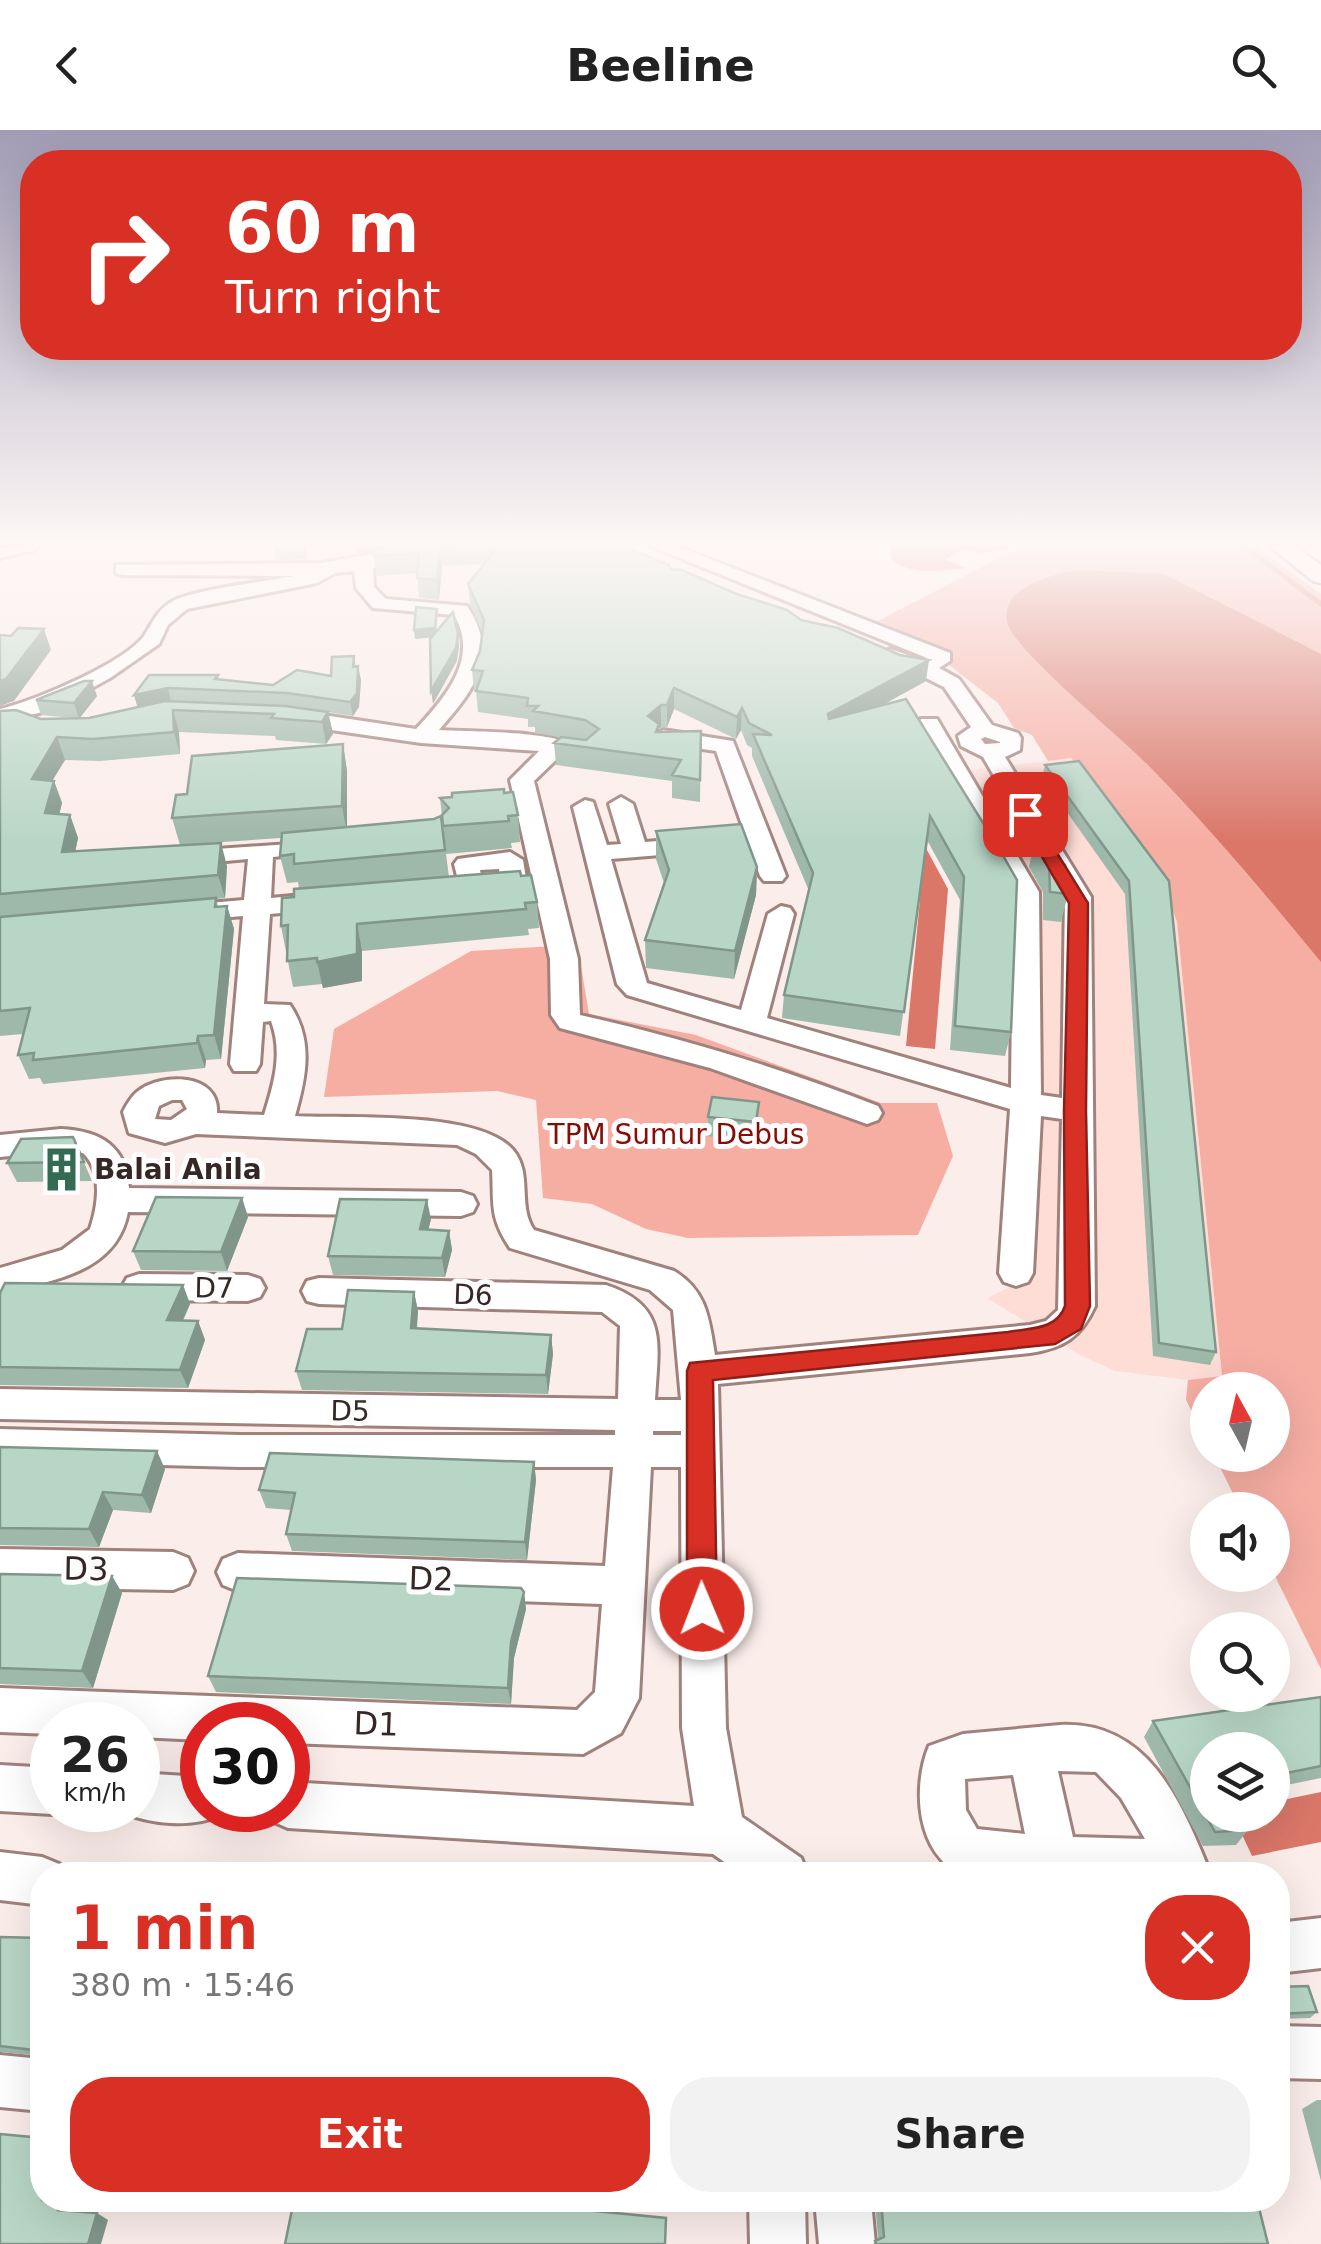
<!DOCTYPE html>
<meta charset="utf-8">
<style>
:root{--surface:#fff;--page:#f2f2f2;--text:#222;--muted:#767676;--accent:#d93025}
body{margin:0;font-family:"DejaVu Sans",sans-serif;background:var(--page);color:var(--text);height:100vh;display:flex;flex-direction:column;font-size:38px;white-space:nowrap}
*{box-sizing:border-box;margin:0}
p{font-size:32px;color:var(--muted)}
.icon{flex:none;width:55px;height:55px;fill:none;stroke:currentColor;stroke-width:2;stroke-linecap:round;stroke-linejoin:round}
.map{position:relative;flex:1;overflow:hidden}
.sheet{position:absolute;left:30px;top:1732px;width:1260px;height:350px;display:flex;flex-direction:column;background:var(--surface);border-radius:40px;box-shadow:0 10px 40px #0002}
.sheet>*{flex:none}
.guide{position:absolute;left:20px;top:20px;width:1282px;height:210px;border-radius:40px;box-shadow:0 10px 40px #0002;background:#d93025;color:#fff;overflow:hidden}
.needle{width:65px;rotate:352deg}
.controls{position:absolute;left:1190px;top:1242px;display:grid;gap:20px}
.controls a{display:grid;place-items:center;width:100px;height:100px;border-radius:50%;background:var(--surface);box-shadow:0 10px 40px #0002;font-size:50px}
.speed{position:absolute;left:30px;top:1572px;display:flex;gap:20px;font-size:50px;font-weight:700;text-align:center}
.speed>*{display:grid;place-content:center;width:130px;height:130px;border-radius:50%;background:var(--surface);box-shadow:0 10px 40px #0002;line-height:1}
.speed small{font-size:25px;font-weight:400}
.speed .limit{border:15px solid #d22;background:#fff;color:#111}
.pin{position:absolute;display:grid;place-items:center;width:85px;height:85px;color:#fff;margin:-42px;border-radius:20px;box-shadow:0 5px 15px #0006}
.me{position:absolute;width:110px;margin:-55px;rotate:359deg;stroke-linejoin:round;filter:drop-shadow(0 0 8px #0008)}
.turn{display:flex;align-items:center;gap:35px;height:210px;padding:0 40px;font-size:45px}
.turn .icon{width:130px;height:130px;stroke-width:2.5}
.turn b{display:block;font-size:70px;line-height:85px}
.round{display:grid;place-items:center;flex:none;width:105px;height:105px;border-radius:40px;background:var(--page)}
.summary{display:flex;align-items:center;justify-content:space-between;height:170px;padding:0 40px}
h1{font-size:60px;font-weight:600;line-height:75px;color:var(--accent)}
.cta{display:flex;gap:20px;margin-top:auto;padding:20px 40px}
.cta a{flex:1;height:115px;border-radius:40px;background:var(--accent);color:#fff;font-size:40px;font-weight:600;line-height:115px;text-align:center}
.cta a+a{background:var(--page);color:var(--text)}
header{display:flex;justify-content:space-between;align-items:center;height:130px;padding:0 40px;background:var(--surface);font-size:45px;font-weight:600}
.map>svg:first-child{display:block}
</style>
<header><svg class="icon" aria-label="back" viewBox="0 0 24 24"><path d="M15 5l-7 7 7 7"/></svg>Beeline<svg class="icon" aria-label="search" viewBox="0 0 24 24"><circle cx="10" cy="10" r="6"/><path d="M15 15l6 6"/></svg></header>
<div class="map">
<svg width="1321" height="2114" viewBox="0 0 1321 2114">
<rect width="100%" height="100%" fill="#fbedea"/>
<path fill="#ffddd7" d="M1071 628 1144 720 1168 763 1177 792 1222 1246 1188 1250 1115 1241 1078 1224 987 1168 1023 1151 1025 753 963 641Z"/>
<path fill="#f6aea3" d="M1022 416H1255L1321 464V1539L1273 1442 1272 1380H1241L1214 1325H1272V1260H1208L1207 1312 1186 1270 1188 1250 1222 1246 1177 792C1157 728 1112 680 1071 628L1048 631 1032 605 1014 598 998 573 949 535 953 524 878 491Z
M555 816 578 818 589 884 696 905 881 973H937L953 1026 918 1105 688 1108 646 1099 592 1074 543 1068 536 970 497 961 324 967 334 899 471 821Z"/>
<path fill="#da7769" d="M891 416H1014L982 424 964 419 945 429 965 438C941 440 908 447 890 427Z
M1078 440 1164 444 1321 524V832C1266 765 1210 698 1149 636 1122 608 1018 523 1008 495 996 458 1054 444 1078 440Z
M866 607 948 759 935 919 906 916 920 770 838 609Z
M1321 1662V1712L1252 1726 1233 1685H1272L1273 1672Z"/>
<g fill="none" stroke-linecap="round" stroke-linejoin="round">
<path stroke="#da7769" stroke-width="5" d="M1244 416 1321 474"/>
<defs>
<path id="minor" d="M38 416 35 420 0 428V418Z
M417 416H447L373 438 374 457 386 469 467 476C501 526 474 560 439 600 469 602 559 600 579 619L576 624 561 625 534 651 578 829 580 885C682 908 781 938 878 976L882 983 878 990 867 994 856 990 710 938 560 898 551 885 550 829 510 650 539 621 421 613 290 594 279 587 290 580 416 599C445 568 480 528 454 485L373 478 356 458 354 441 335 443 317 453 187 479 168 495 159 514 110 548 54 579 0 593V579C34 571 123 534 144 506 153 492 157 480 173 471 192 460 268 451 294 446L123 445 116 443V435L322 433Z
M650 416H676L950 523V531L939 538 959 549 992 595 1018 603 1021 608 1020 620 1005 627 1091 767 1095 1176C1081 1207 1064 1218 1030 1223L718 1254 726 1598 742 1687 801 1728 808 1745H743L713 1724 288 1698 272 1691 267 1680H288V1652L694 1676 682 1598 681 1337H651L639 1568 621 1603 583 1624 288 1613V1595H202V1610L138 1607V1595H52V1604L0 1602V1558L577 1580 595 1562 602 1474 238 1461 223 1455 217 1442 223 1429 238 1423 605 1436 613 1337H240L0 1331V1299L240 1305H615V1300L0 1289V1259L618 1269 620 1196 602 1182 319 1174 307 1171 302 1161 307 1151 319 1148 606 1155C669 1176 658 1214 655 1270H681L673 1180 650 1160 510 1118C489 1086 494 1075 492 1040L476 1024 457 1015 196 1004 165 1013 129 1003 123 982C126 976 131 967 137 962 161 942 220 943 217 983L264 985C274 953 283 923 271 891L263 892 260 934 256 941H234L230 934 243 786 184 791 171 783 184 775 244 770 248 729 182 735 169 727 173 722 332 711 335 716 332 721 273 727 271 768 324 763 337 771 324 779 270 784 264 874 290 875C314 911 306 947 295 986 347 989 479 980 513 1020 533 1044 517 1075 534 1100L674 1141C707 1161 709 1189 715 1225L1030 1195 1046 1191 1058 1180 1062 989 1041 986 1033 1143 1028 1152 1016 1156 1004 1152 999 1143 1010 979 627 865 617 854 573 677 585 670 593 672 607 715 621 714 609 674 621 667 633 674 645 712 698 708 710 715 698 722 611 729 647 853 741 880 768 784 781 776 790 778 794 784 767 888 1011 958 1013 778 1016 773 918 594 921 589H937L1039 762 1041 965 1062 968 1065 767 983 627 961 616 958 606 971 597 944 557 880 525 890 519 923 530 927 528ZM985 607 1000 612V613L985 614 981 609ZM172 970H182L187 979 171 990 155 989 159 976ZM653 1301H681V1305H653Z
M663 600 733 611 786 746 782 751H764L760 746 716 621 655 612 652 607Z
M510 722 523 730 527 754 523 759 461 762 454 734 458 729ZM499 739 500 747 482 749 480 740Z
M61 999C101 1001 126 1016 129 1058L461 1062 473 1066 477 1074 473 1082 461 1086 128 1082C116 1144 51 1150 0 1164V1138L62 1120 90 1099C98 1075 103 1042 83 1023L61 1021 0 1027V1005Z
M139 1144 248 1145 260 1149 265 1158 260 1167 248 1171 139 1170 127 1166 122 1157 127 1148Z
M0 1419 173 1422 188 1428 194 1441 188 1454 173 1460 0 1457Z
M1060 1595C1150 1591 1182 1674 1211 1745H963C916 1725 912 1657 929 1616L963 1604ZM1058 1641 1096 1642 1121 1668 1145 1709 1073 1707ZM1013 1645 1025 1704 977 1699 966 1680 965 1649Z
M0 1635 52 1638V1680H62L52 1684 0 1681Z
M138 1643 202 1647V1680H221L218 1686C191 1698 149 1694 122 1682L138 1680Z
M0 1722 42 1727 59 1734 64 1745H42V1775L0 1770Z
M1321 1788V1838L1278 1843V1793Z
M1278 1896 1321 1897V1949L1278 1948Z
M0 1925 42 1929V1981L0 1977Z
M749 2070H805L806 2114H750Z
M815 2070H871L875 2114H819Z"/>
<path id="major" d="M1269 416H1295L1321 435V453L1313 451Z"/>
</defs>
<use href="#minor" stroke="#a0827d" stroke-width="6"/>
<use href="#major" stroke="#a0827d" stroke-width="5"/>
<use href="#minor" fill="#fff" fill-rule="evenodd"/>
<use href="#major" fill="#fff" fill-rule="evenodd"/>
</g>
<path fill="#9eb8aa" d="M273 416H306L308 429 276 430Z
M355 416H622L671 439 801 490 926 551 881 576 998 717 1011 902 1005 926 950 920 960 770 927 710 900 906 782 888 784 865 809 761 752 626V618L747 615 741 600 736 609 674 579 667 597 659 598V602L701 601 700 672 672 668V651L556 635 554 613 560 607 535 603V597H528V589L478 582 476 561H474L472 540 480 521 482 503 470 474 468 454 485 434 442 436 439 470 419 468 417 443 377 446 374 426 375 421 356 423Z
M354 526 356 536H358L361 550 359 577 353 586 328 582 333 604 326 614 276 610 275 606 179 602 180 624 100 631 65 630 52 650 54 651 62 673 59 684 70 685 78 708 75 722 227 736 225 768 216 769 218 776H227L234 799 221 929 206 930 205 938 43 954 40 948 29 949 18 925 23 904 0 906V581L41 589 73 588 41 585 36 570 97 566 79 588H89L138 577 134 565 218 545 219 549 273 555 331 546Z
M343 614 347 641V697L434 689 441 686 449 747 521 746 537 772 539 798 528 799 529 805 362 821V851L323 858 322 854 293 857 281 796 294 767 299 759 298 752 287 753 280 726 281 708 180 715 172 688 187 664Z
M1045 635 1169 751 1216 1222 1210 1235 1153 1226 1125 764 1042 647Z
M504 663 518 685 520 712 511 713 512 718 446 724 440 668Z
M656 701 757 737 756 765 734 849 646 838 645 810 664 753 656 729Z
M1035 709 1068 764 1061 792 1043 790V762L1029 737Z
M759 972 754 1012 707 1006 708 987Z
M73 1007 92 1051 17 1052 7 1033Z
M242 1068 248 1087 227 1141 141 1140 133 1121Z
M431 1089 428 1100 449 1101 452 1120 445 1147 333 1145 328 1126Z
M183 1155 190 1174 183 1191H198L205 1210 188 1258 0 1255V1163Z
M414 1162 418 1181 417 1199 551 1205 553 1224 548 1264 302 1260 296 1241 342 1199Z
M0 1317 165 1339 151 1383 113 1380 99 1417 0 1415Z
M534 1332 536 1350 527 1430 292 1421 286 1404 291 1380 266 1378 259 1360Z
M0 1444 112 1446 122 1463 93 1558 0 1554Z
M524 1462 526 1479 514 1528 511 1574 216 1562 208 1546Z
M1321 1567V1648L1272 1658V1620H1208L1248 1700 1236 1715 1203 1716 1144 1607 1153 1591Z
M0 1807 42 1808V1926L0 1922Z
M1278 1857 1317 1882 1310 1888 1278 1889Z
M1317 1970H1321V2051L1302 1979Z
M875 2070H1257L1268 2114H873L878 2109Z"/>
<path fill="#81968b" d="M355 416H407L356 423Z
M440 416 442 436 439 470 437 450Z
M437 479 436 507 415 509 414 500Z
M44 499 51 520 14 571 0 576V551Z
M458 504 459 517 457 531 433 574 431 561Z
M929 530 926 551 826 606 828 584Z
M358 536 361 550 359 577 353 586 350 572Z
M92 551 97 566 79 589 74 573Z
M168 558 171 571 138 579 134 565Z
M674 558V579L667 597V575Z
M661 575V597L659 598V616L648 586Z
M742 578 741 600 736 609 737 587Z
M173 580 179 602 180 624 174 602Z
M328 582 333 604 326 614 322 592Z
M57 607 65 630 40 671 32 649Z
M343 614 347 641V703L342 676Z
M54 651 62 673 54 706 45 683Z
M70 685 78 708 70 746 62 722Z
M221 713 227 736 225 768 218 745Z
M757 737 756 765 734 849 735 821Z
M227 776 234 799 221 929 214 905Z
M357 794 362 821V851L323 858 317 832Z
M198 906 206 930 205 938 197 913Z
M242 1068 248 1087 227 1141 221 1122Z
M427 1070 431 1089 424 1118 420 1099Z
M449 1101 452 1120 445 1147 442 1128Z
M183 1155 190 1174 174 1209 167 1190Z
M414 1162 418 1181 415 1217 411 1198Z
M198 1191 205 1210 188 1258 180 1240Z
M551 1205 553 1224 548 1264 546 1245Z
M157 1321 165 1339 151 1383 142 1365Z
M534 1332 536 1350 527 1430 525 1412Z
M103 1362 113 1380 99 1417 89 1399Z
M112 1446 122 1463 93 1558 82 1541Z
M524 1462 526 1479 514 1528 511 1574 508 1558 511 1512Z
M61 2070H75L70 2086 58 2080Z
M97 2083 108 2090 101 2114H88Z"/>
<path fill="#b8d6c6" stroke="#81968b" stroke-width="2.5" d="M390 416H440L437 450 417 448 419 423 374 426V421Z
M499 416H622L669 435 671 439 682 440 734 463 787 480 801 490 838 498 900 525 929 530 828 584 829 589 906 569 998 717 1017 750 1011 902 955 896 964 747 930 686 904 882 784 865 813 743 753 604 772 605 749 593 742 578 737 587 674 558 667 575H661L648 586 659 594 656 602 701 601 700 650 672 645 681 630 554 613 561 607 586 610 599 599 585 590 533 581 538 576H527L528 568 476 561 483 541 472 540 480 521 484 490 468 454Z
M416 477 437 479 435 498 414 500Z
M453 482 458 504 456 518 431 561 430 509Z
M18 498 44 499 6 549 0 551V505L11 506Z
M354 526 353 537 358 536 357 563 350 572 287 563 168 558 134 565 149 545H218L215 549 273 555 297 540 331 546 332 527Z
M84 551H92L74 573 36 570Z
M165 571 285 576 328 582 322 592 271 588 274 584 173 580 174 602 93 609 57 607 32 649 54 651 45 683 70 685 62 722 221 713 218 745 0 764V581L16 580 41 589 89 588Z
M343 614 342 676 172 688 176 665 187 664 192 626Z
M1079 631 1169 751 1216 1222 1159 1213 1129 751 1045 635Z
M504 659V663L513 662 518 685 508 686 509 691 443 696 442 685 449 678 440 668 452 667V663Z
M441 686 445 720 294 734V724L280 726 282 703 434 689Z
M741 694 757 737 735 821 645 810 669 740 656 701Z
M1035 709H1044L1060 736 1065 735 1068 764 1050 762 1049 734Z
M520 741 521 746 531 745 537 772 525 773 526 779 357 794V824L317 832V828L287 831 288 795 281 796 282 768 294 767V759Z
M216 768 215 777 227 776 214 905 198 906 197 913 33 930 34 923 18 925 30 878 0 881V787Z
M712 967 759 972 756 992 708 987Z
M73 1007 84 1032 7 1033 21 1009Z
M156 1067 242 1068 221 1122 133 1121Z
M340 1069 427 1070 420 1099 449 1101 442 1128 328 1126Z
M5 1153 183 1155 167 1190 198 1191 180 1240 0 1237V1163Z
M348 1160 414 1162 411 1198 551 1205 546 1245 296 1241 307 1199H342Z
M0 1317 157 1321 142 1365 103 1362 89 1399 0 1398Z
M270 1323 534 1332 525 1412 286 1404 295 1363 259 1360Z
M0 1444 112 1446 82 1541 0 1538Z
M237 1448 521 1458 524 1462 511 1512 508 1558 208 1546Z
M1321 1567V1636L1272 1646V1620H1208V1685H1241L1248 1700 1215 1702 1153 1591Z
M0 1807 42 1808V1921L0 1916Z
M1308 1856 1317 1882 1278 1884V1857Z
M0 2004 42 2008V2070H61L58 2080 97 2083 88 2114H0Z
M294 2070H483L666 2088 665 2114H285Z
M881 2070H1257L1268 2114H876L875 2111 884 2107Z"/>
<linearGradient id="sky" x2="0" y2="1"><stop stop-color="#a29cb5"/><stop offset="0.58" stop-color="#fdf7f6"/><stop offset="1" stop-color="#fdf7f6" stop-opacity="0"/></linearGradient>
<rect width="1321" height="712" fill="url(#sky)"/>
<path fill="#d93025" stroke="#8d1f18" stroke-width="2.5" d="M1019 681H1031L1088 773 1086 981 1090 1176 1081 1199 1055 1214 713 1250 717 1479 712 1488 702 1492 692 1488 687 1479V1241L690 1233 1008 1202C1030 1198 1057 1200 1065 1176L1064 981 1069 773 1017 684Z"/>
<defs>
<symbol id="building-bare" viewBox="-9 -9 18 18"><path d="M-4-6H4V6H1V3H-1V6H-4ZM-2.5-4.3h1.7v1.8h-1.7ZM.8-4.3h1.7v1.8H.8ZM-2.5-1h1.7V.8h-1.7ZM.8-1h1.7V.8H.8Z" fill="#346c53" stroke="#fdfdfd" stroke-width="2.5" paint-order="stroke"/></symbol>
</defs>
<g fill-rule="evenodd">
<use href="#building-bare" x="30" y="1008" width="63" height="63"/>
</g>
<g text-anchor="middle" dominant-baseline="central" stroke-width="10" stroke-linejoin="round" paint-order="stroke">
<g font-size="28" fill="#870c07" stroke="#fdfdfd">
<text x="676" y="1004">TPM Sumur Debus</text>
</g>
<g font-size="28" font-weight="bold" fill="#342725" stroke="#fdfdfd" text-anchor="start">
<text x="94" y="1039">Balai Anila</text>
</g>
<g font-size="28" fill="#342725" stroke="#fdfdfd">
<text transform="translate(214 1158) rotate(1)">D7</text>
<text transform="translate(473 1165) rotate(2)">D6</text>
<text transform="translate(350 1281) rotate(1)">D5</text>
</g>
<g font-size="32" fill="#342725" stroke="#fdfdfd">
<text transform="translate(86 1439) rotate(1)">D3</text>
<text transform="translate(431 1449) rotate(2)">D2</text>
<text transform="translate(376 1594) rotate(2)">D1</text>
</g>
</g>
</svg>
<div class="controls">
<a><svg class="needle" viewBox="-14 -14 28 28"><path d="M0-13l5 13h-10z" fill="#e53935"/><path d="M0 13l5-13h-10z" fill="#767676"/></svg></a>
<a><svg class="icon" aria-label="sound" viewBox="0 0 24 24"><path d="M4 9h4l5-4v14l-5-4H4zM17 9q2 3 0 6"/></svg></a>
<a><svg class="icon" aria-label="search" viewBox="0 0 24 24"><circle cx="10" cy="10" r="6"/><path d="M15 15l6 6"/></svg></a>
<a><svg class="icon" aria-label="layers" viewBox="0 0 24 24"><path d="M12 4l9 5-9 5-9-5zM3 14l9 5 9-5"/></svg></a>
</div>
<div class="speed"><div>26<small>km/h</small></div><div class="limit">30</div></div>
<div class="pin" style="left:1025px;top:684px;background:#d93025"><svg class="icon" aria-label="arrive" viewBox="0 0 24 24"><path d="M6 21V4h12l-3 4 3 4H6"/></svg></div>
<svg class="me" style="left:702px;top:1479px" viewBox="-20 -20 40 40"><circle r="17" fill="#d93025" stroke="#fff" stroke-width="3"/><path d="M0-11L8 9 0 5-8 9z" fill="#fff"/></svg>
<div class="guide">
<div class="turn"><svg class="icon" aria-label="right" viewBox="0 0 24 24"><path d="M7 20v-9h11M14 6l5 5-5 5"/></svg><div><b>60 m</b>Turn right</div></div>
</div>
<section class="sheet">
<div class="summary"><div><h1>1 min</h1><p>380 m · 15:46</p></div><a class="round" style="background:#d93025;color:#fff"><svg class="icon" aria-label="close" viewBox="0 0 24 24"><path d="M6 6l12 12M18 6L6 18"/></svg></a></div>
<div class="cta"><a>Exit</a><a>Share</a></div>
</section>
</div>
